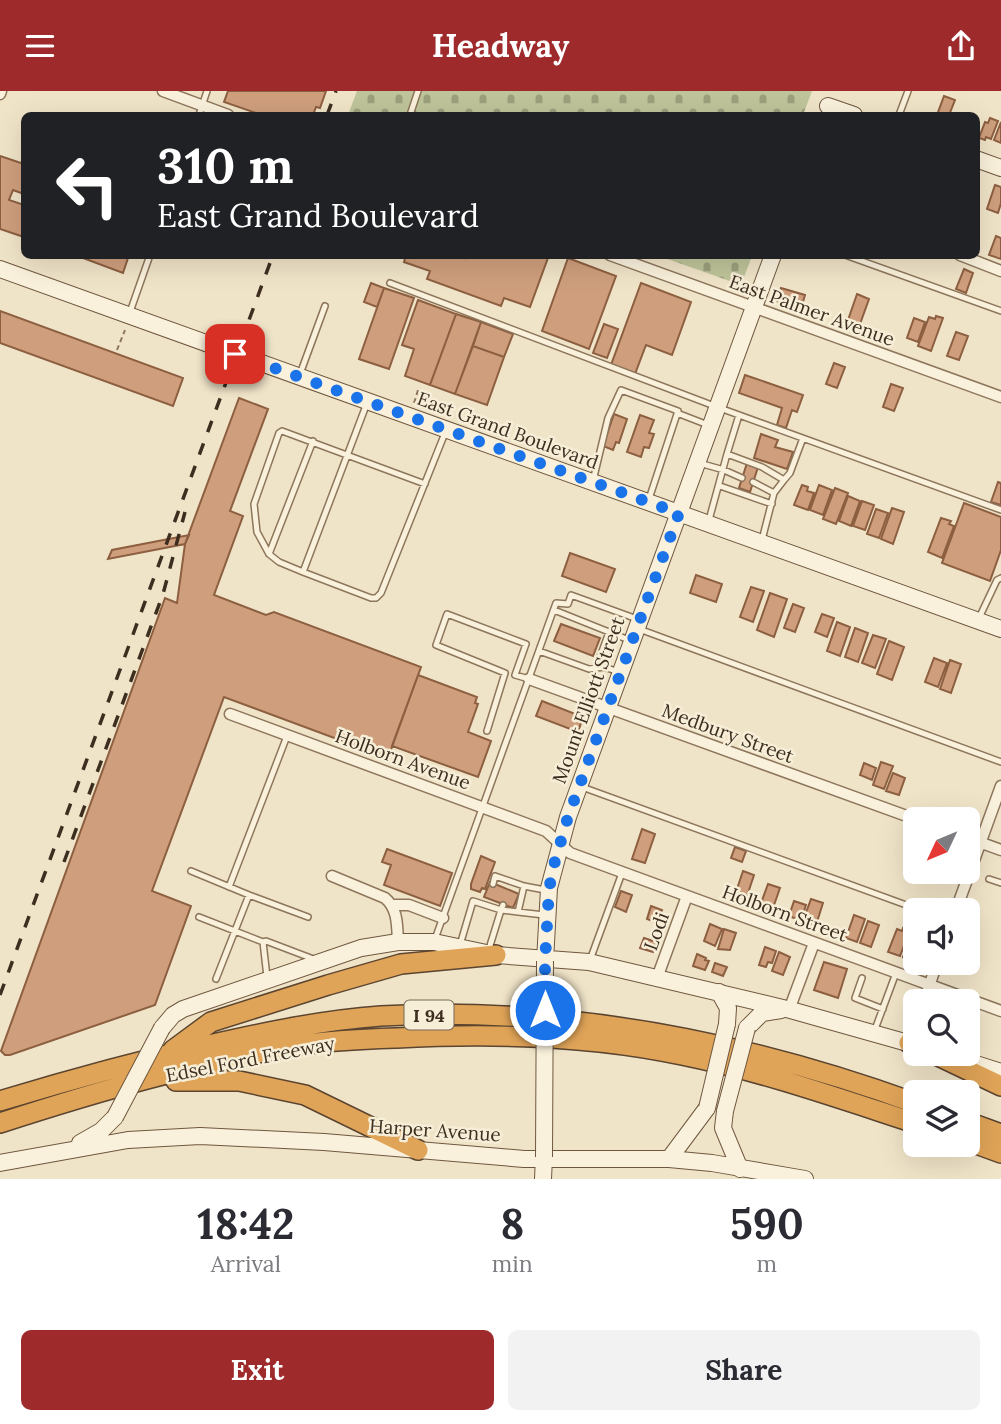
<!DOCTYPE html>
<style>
:root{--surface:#fff;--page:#f2f2f3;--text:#2b2b33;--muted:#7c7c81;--accent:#9e2a2b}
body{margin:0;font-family:Lora,serif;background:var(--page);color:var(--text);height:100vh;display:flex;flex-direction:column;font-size:26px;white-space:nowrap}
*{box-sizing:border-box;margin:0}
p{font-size:23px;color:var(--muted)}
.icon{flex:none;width:38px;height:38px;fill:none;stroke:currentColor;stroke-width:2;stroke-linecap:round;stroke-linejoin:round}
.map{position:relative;height:1088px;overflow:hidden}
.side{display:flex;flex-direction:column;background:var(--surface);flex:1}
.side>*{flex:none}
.top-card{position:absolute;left:21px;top:21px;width:959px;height:147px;border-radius:10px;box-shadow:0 7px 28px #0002;background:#202124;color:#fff;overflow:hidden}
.needle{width:46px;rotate:226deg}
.fabs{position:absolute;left:903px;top:716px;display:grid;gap:14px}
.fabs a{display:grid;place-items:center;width:77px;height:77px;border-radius:10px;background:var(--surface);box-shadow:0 7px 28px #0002;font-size:35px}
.pin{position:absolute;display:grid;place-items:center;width:60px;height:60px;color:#fff;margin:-30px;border-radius:14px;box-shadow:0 4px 10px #0006}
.me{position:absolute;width:77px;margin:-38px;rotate:0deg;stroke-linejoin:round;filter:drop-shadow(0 0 5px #0008)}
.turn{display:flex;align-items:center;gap:24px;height:147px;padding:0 21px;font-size:32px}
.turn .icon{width:91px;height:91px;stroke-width:2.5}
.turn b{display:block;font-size:49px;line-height:60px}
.eta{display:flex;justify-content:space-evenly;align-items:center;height:119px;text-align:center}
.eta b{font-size:42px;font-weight:700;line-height:49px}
.action{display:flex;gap:14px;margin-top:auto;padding:14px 21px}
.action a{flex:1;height:80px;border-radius:10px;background:var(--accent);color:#fff;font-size:28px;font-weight:700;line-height:80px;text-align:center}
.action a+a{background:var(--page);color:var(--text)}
header{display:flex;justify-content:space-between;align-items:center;height:91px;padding:0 21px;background:var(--accent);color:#fff;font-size:32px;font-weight:700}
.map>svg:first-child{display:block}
</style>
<header><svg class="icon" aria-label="menu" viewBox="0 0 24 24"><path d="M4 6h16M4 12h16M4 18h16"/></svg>Headway<svg class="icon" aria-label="share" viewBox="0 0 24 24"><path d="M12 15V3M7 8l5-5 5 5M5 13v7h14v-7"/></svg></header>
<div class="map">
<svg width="1001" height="1088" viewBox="0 0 1001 1088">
<defs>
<pattern id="cemetery-stones" width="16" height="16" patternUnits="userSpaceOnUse" patternTransform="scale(1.75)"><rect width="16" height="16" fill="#bfc49a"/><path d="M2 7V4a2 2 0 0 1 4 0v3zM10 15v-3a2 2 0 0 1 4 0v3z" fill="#9ca07d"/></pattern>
</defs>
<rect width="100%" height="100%" fill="#f0e4c8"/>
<path fill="url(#cemetery-stones)" d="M357 0H812L803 24H348Z
M659 165 752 164V165L741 194Z"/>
<path fill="#cf9f7d" stroke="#8d5f41" stroke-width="2" d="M228 0H326L320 17 316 16 313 24H262L224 11Z
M944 5 955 9 949 24H937Z
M990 27 998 30 991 48 986 46 985 49 979 47 985 31 988 32Z
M1001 31V52L994 49Z
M0 65 24 73V103L13 99 9 109 24 114V146L0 138Z
M995 94 1001 96V112L998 122 987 118Z
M996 145 1001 147V168L989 164Z
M75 164H129L123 182Z
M406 164H459L465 167V164H549L530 216 504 207 501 215 427 188 430 180 404 171Z
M568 167 616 185 589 258 542 240Z
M964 178 973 182 966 202 956 198Z
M371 192 384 197 377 216 364 211Z
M641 192 691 211 672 264 646 254 635 283 611 274Z
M384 197 414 207 389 278 359 268Z
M781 197 805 204 801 218 777 210Z
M857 203 869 208 860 233 848 229Z
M418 209 456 223 430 294 405 285 414 258 402 254Z
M0 220 183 287 173 315 0 252Z
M456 223 481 231 455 303 430 294Z
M936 225 943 227 931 260 918 255 929 226 935 228Z
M914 227 925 231 918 251 907 247Z
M481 231 513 243 504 266 473 255Z
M604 233 618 238 607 267 593 262Z
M956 241 968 245 959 269 947 265Z
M473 255 504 266 487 314 455 303Z
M834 272 845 276 837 297 826 293Z
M745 284 803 304 797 321 792 319 786 337 777 334 782 317 739 302Z
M891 293 903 297 894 320 883 316Z
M239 307 268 318 230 420 243 425 214 504 266 524 274 521 421 576 388 667 224 606 152 800 191 815 155 914 10 964H5L1 960 165 507 177 512 185 453Z
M614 323 627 328 619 352 616 351 613 359 603 355Z
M640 324 654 329 649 342 654 343 649 357 644 356 641 366 627 361Z
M761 343 778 349 775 356 793 361 787 378 754 367Z
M747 372 758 376 750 401 739 397Z
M998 391 1001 392V414L991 411Z
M802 394 808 396 807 400 814 402 808 419 794 414Z
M819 394 832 399 823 424 810 419Z
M835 397 848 402 836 433 823 428Z
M848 405 860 410 851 435 839 430Z
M862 410 874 414 865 439 853 435Z
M964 412 1001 426V459L990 490 942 472Z
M892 417 904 421 893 453 881 448Z
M876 418 888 422 879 447 867 443Z
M941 427 951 430 949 433 954 435 942 467 928 461Z
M189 444 185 453 108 468 112 459Z
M570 462 615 478 606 501 562 485Z
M696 484 722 493 716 511 690 502Z
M751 496 764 500 753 531 740 526Z
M770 502 787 508 774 546 757 539Z
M793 513 804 517 795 541 784 537Z
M822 523 834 527 827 546 815 541Z
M837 531 850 536 840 565 827 560Z
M561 533 600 547 593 565 554 550Z
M855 537 868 542 858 571 845 566Z
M873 544 886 548 875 577 862 572Z
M889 550 904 556 892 589 877 583Z
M934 567 947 572 938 596 925 591Z
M950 569 961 573 951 602 940 598Z
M418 584 477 606 475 612 478 613 468 641 491 650 478 686 392 655Z
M542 610 583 626 578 641 536 625Z
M881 671 893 675 884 698 873 694Z
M864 672 876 677 872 689 860 684Z
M893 682 905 687 899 704 886 700Z
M642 738 655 743 645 772 632 768Z
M735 756 746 760 742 771 731 767Z
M387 758 452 782 440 815 384 794 391 774 382 771Z
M481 765 495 771 485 798 482 797 480 801 471 798V793Z
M743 780 754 784 746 808 735 804Z
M490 791 519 803 513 817 484 806Z
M768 793 780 797 772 820 760 815Z
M621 800 632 804 626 821 615 816Z
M811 808 823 812 816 834 803 830Z
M794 810 806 814 801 830 789 825Z
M651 815 662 819 657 832 647 828Z
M854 824 865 828 857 851 846 847Z
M868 830 879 834 871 856 860 852Z
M710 833 722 838 715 855 704 850Z
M903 837 910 839 900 865 888 861 897 838 902 840Z
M724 838 736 842 730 859 718 858Z
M910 846 915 847V870L903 866Z
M644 847 656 851 653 861 640 857Z
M765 856 776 860 772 872 768 871 766 876 759 874Z
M779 861 790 866 783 884 772 880Z
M697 863 706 867 705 869 709 870 705 879 693 875Z
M824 871 847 878 838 907 814 899Z
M715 872 727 876 723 885 712 881Z"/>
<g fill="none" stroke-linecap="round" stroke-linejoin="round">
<defs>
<path id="lane" d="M199 24 207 0
M410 24 418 0
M899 24 908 0
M845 164 1001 220
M390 192 717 316 1001 419
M130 221 150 164
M300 283 325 215
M367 312 303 481 371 507H376L381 502 445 342
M677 322 708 334
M727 363 739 324
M699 372 724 379 742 387
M784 389 790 382 803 347
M593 390 608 327 621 299 678 320 649 408
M753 391 774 402
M720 395 772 413
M709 429 727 363 762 376 784 389 774 402 762 449
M269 463 313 350
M303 481 279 471 269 463 257 441 254 413 279 342 282 340 425 393
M554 519 629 549
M979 527 997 489 1001 487
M639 538 1001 671
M539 560 589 578 604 576 619 581
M596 577 609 541
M487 640 505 582 436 554 447 523 526 553 515 584 529 588
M582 696 920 819
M191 780 249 804
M989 788 1001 792
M493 793 495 785 524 795
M229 796 287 645
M503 814 501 819 518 821
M544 824 518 821 524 795 545 799
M199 826 263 851
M435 848 556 512 568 513 571 504 637 528
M460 854 473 810 501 819 488 861
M590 869 622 782
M267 886 263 851 266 850 316 869
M862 887 855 907 883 918
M216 888 249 804 308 826
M874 941 896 882"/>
<path id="street" d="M163 0 228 24
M0 3 1 0
M610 164 1001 306
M960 164 1001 180
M529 588 915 728
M230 623 546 740 570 762 1001 920
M968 747 1001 759
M332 785 385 807C398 818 397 834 398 851
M392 814H409L443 827
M956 819 1001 695
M657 887 687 805
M924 910 937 872
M789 919 814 852
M909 952 915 933"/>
<path id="secondary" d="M828 15 854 24
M976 68 1001 77
M0 178 1001 538
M545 870 549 797 568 726 773 164
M719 901 728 917 727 933
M162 937 173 924 183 918 361 857 398 851H434L496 864 589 871 787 918 915 954
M747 937 762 922 781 919
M960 968 1001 981
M725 1020 723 1037 740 1078
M80 1052 101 1040 115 1026
M669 1068 707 1017
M0 1072 128 1049 200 1045 324 1051 524 1068H669L712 1072 805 1088
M543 1088 544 1066"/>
<path id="highway" d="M909 952 915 955
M173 959 211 931 328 894 401 873 496 864
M932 962 1001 995
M176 990H239L305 1004 418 1059
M0 1010C69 989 139 970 209 954 266 941 324 929 381 925 564 915 744 950 915 1012
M968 1031 1001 1043
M0 1032C99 1000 199 971 302 954 333 949 366 948 397 947 492 942 588 944 682 964 761 980 838 1007 915 1032
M968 1050 1001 1062"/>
</defs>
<use href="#lane" stroke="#8d765c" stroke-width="8"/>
<use href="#street" stroke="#8d765c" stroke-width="13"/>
<use href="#secondary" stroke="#6f573f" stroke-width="18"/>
<use href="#highway" stroke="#5b4430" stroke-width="22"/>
<path stroke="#8d765c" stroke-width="2" stroke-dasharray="5 3.5" stroke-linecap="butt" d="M117 259 125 239
M414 312 419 296"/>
<use href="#lane" stroke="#faf1dc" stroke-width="5"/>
<use href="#street" stroke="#faf1dc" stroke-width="10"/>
<use href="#secondary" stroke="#faf1dc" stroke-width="16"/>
<use href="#highway" stroke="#e0a458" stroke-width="19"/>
<path stroke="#3d2e20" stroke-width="3.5" stroke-dasharray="12 12" stroke-linecap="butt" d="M327 24 336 0
M64 771 163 503 185 421
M0 904 273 164"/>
<defs>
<path id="secondary-bridge" d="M707 1017 727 933
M725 1020 747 937
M115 1026 162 937
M544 1066 545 870"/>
</defs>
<use href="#secondary-bridge" stroke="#6f573f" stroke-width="18" stroke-linecap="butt"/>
<use href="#secondary-bridge" stroke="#faf1dc" stroke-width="16"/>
</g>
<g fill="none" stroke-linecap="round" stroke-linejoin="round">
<path stroke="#1a73e8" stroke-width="12" stroke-dasharray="0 21.6" d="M235 263 679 422 568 726 553 777 549 799 545 870V919"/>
</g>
<g text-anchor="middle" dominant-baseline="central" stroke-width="5" stroke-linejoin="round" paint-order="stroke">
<rect fill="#f7eed8" stroke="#756857" stroke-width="2" x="404.5" y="909.5" width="49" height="29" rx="5"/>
<g font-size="18" font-weight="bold" fill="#3d2e20">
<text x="429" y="924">I 94</text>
</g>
<g font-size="19" fill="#3d2e20" stroke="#f7eed8">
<text transform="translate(812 219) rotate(20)">East Palmer Avenue</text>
<text transform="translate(508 339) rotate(20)">East Grand Boulevard</text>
<text transform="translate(588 609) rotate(-70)">Mount Elliott Street</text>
<text transform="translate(728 642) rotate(20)">Medbury Street</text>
<text transform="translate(403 668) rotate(20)">Holborn Avenue</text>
<text transform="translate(785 822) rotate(20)">Holborn Street</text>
<text transform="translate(656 840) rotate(-70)">Lodi</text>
<text transform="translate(250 968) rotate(-11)">Edsel Ford Freeway</text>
<text transform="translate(435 1039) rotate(4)">Harper Avenue</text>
</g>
</g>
</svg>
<div class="fabs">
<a><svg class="needle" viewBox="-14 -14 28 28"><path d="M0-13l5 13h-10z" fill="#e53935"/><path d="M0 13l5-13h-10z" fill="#7c7c81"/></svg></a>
<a><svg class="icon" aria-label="sound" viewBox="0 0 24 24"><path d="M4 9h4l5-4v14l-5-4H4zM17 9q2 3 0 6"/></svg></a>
<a><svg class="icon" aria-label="search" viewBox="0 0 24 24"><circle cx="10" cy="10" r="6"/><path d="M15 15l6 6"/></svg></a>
<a><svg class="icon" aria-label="layers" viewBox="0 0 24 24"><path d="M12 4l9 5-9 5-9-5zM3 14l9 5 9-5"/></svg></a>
</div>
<div class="pin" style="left:235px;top:263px;background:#d93025"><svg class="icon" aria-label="arrive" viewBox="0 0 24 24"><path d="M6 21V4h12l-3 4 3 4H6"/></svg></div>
<svg class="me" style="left:545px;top:919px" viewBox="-20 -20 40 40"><circle r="17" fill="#1a73e8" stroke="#fff" stroke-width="3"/><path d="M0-11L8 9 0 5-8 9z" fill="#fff"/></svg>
<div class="top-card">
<div class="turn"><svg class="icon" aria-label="left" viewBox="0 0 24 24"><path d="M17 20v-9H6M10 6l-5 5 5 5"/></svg><div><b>310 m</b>East Grand Boulevard</div></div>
</div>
</div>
<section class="side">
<div class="eta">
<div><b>18:42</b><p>Arrival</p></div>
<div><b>8</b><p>min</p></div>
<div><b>590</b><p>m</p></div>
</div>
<div class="action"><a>Exit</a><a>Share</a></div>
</section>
